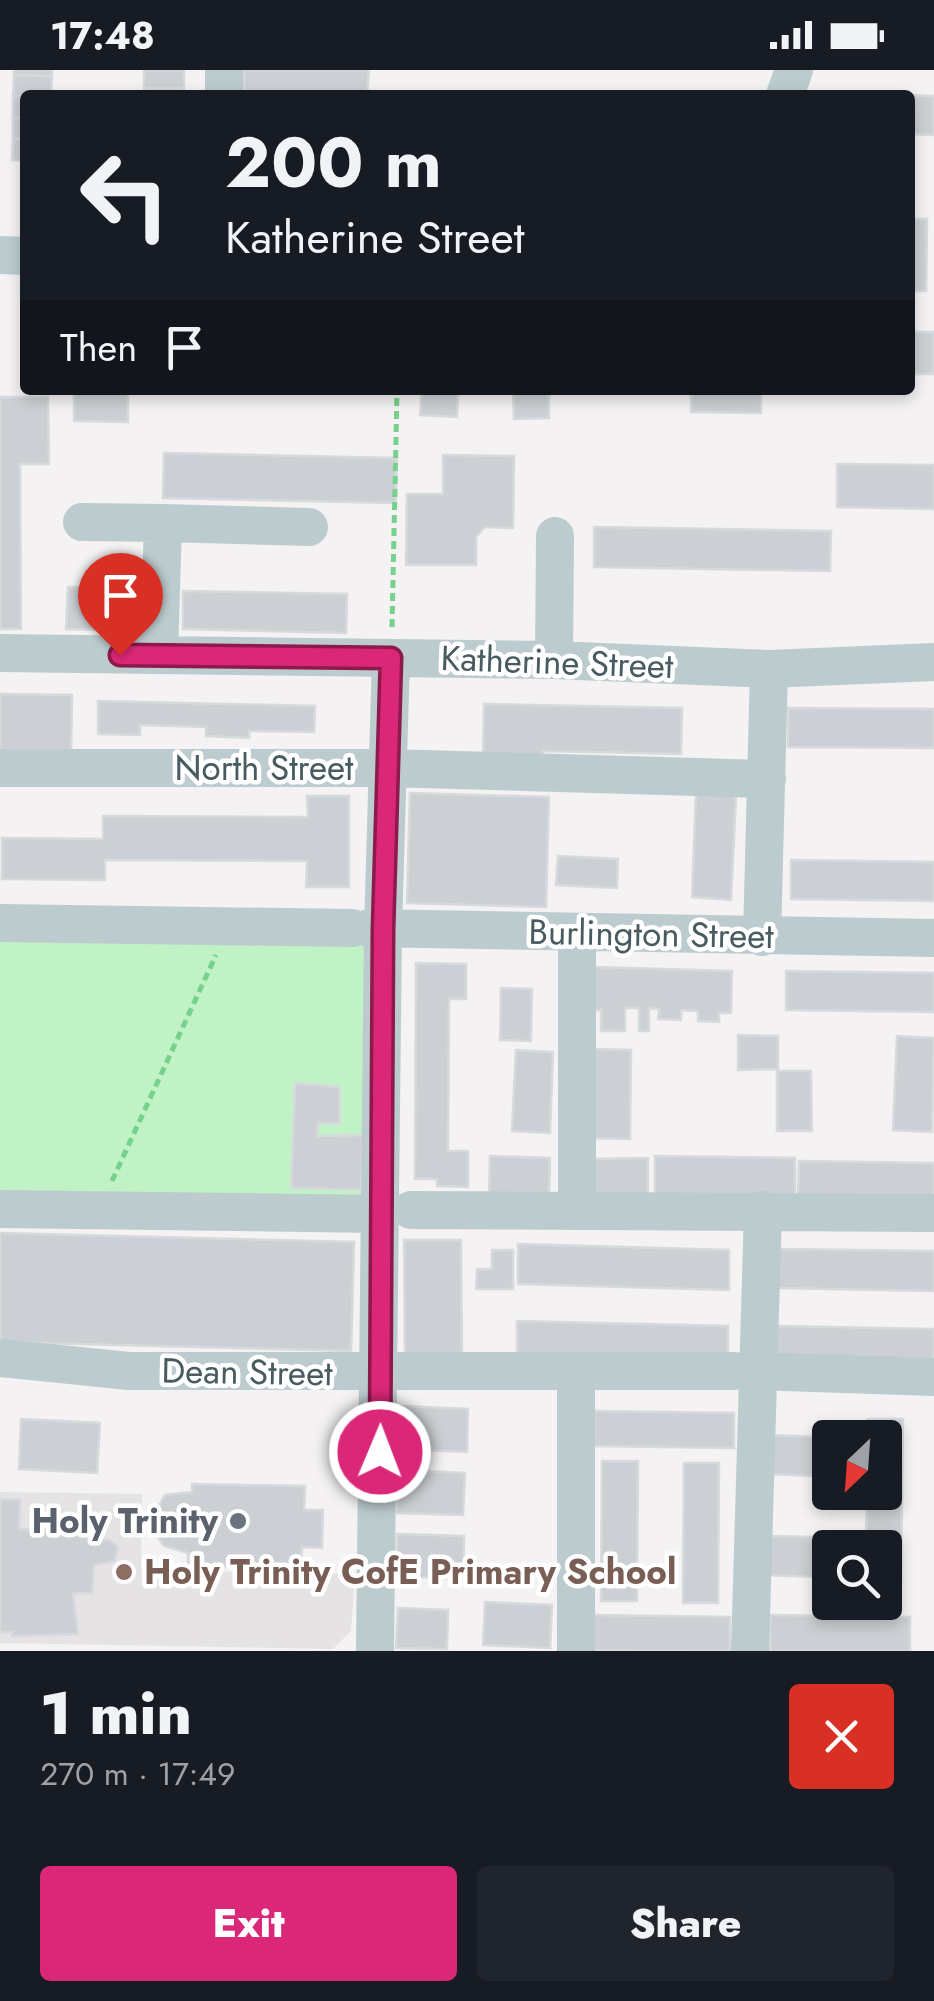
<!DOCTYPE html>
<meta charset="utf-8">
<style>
:root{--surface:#171b24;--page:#20242c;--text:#f1f3f6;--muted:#9ea1a6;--accent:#db2777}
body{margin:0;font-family:Jost,sans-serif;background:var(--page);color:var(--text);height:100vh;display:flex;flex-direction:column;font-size:38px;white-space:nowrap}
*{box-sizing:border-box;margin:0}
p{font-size:32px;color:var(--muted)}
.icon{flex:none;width:55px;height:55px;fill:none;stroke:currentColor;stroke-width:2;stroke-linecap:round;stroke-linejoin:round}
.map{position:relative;height:1581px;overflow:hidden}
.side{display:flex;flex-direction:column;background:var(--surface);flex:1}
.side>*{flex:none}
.hud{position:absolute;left:20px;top:20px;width:895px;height:305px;border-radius:10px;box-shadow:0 5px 15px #0003;background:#171b24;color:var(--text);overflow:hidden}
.needle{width:65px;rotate:205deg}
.tools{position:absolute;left:812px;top:1350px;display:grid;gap:20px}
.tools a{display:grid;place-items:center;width:90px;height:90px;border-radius:10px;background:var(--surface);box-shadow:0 5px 15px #0003;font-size:50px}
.pin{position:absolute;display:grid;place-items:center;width:85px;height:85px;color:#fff;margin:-102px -42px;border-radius:50% 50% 50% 0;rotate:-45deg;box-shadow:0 0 10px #0007}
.pin .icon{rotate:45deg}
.me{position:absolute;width:110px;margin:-55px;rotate:1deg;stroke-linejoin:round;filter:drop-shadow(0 0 8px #0008)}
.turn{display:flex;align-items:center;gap:35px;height:210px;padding:0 40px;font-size:45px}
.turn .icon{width:130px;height:130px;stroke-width:2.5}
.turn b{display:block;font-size:70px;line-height:85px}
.then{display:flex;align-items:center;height:95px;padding:0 40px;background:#0003;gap:20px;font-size:38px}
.round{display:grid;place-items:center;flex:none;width:105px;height:105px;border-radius:10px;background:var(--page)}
.overview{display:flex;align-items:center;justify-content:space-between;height:170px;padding:0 40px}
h1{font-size:60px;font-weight:800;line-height:75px}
.action{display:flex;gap:20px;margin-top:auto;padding:20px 40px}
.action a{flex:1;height:115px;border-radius:10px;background:var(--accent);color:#fff;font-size:40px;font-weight:800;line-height:115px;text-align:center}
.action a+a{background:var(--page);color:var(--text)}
.status{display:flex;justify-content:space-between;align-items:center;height:70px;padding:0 50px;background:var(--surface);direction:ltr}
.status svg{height:28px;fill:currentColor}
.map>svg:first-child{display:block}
</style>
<div class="status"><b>17:48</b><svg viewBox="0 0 49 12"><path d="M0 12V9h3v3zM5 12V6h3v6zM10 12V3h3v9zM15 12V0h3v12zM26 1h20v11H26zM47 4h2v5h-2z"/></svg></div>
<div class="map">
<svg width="934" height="1581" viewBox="0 0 934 1581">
<rect width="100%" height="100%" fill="#f4f2f2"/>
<path fill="#e5e3e4" d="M0 1422 142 1424 141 1500 355 1504 351 1561 333 1579 0 1573Z"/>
<path fill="#c0f2c6" d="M0 861 383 867 375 1136 0 1129Z"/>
<path fill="#ccd0d4" stroke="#d6dadd" stroke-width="2.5" d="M14 0H52V6L14 5Z
M144 0H184V18H144Z
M244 0H369L367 25H244Z
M14 5 52 6 51 25 13 26Z
M144 18H184L183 25H144Z
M849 23 934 26V65L910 64V25Z
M13 26H25V48H13Z
M13 48H25V69H13Z
M13 69H25V91L12 90Z
M910 149H927L926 221H910Z
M910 262H934V304H910Z
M74 320H128V352L74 351Z
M422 320H458L457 347 420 345Z
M513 320H549V348L514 349Z
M691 320H761V343L691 342Z
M0 327H48L49 394H20L21 559H0Z
M164 383 397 388 396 433 163 428Z
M443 385 514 386 513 458 485 457 476 467V495H406L407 424H443Z
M837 394 934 395V439L837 437Z
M594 457 831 461 830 501 594 497Z
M68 517 152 519 151 561 66 559Z
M183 521 347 524 346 563 183 559Z
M0 624 72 625 71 686 0 685Z
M98 631 315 636 314 662 249 661V668L206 666V657L140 655V665L98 664Z
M484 634 682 638 681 684 543 681V692L483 691Z
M788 638 934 639V678L788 677Z
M410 723 549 727 546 837 407 833Z
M696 723 736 725 731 830 692 827Z
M307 726H349V817H306L307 791 105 790V810L2 809V768L103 769V746L308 747Z
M558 786 618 789 617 818 556 815Z
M791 790 934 792V831L791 829Z
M416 893 466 894V929H449L448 1081H468V1117L437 1116V1109H415Z
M592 897 732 901 731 943H719V952L698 951V941L681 940V950L658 949 659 939 649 938V961H639V938H625V961H601V940H591Z
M786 901 934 903V942L786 940Z
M501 918 532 919 531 971 500 970Z
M738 965 778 966V999L738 1000Z
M897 966 934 968 932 1062 893 1060Z
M594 979 631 980 630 1069 593 1068Z
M516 980 553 982 550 1063 512 1061Z
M777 1001H811L812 1061H777Z
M295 1013 340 1017V1053L318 1054 317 1066 363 1065 361 1120 291 1118Z
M490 1086 550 1088 549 1127 489 1125Z
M655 1086 795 1088V1126L655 1124Z
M648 1088V1126L594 1128 593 1089Z
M799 1091 934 1093V1131L798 1129Z
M0 1163 354 1172 351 1281 0 1272Z
M404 1170H461L462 1288 405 1289Z
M518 1174 729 1180V1220L518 1214Z
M778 1179 934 1181V1221L777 1218Z
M492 1180H513V1219H476L477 1199H492Z
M517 1251 728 1256V1296L517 1290Z
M776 1256 934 1259V1299L776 1296Z
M401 1336 468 1339 467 1382 400 1379Z
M594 1341 734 1343V1378L594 1376Z
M21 1349 100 1353 97 1403 19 1399Z
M868 1349H903L901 1514 885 1513V1478H866L867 1422H885V1368H868Z
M768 1365 819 1367 817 1406 767 1404Z
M602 1391H638L637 1531H601Z
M684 1393H719L718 1533H683Z
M399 1400 465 1403 463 1445 397 1443Z
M192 1414 305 1416 304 1440H323L322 1478 302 1477 301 1499 188 1496V1483L164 1476 153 1460 155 1442 165 1425 192 1422Z
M0 1429 20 1430 19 1459 94 1461V1470H110L118 1477 115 1491 94 1495 92 1523H73L78 1564 12 1566 13 1562H0Z
M397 1464 464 1466 463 1509 396 1506Z
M767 1466 818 1467 817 1507 766 1505Z
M485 1532 552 1535 550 1578 483 1575Z
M398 1538 448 1540 447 1579 396 1578Z
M590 1545 730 1547V1581L590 1580Z
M770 1545 910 1547V1581H770Z"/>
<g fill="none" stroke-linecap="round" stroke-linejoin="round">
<path stroke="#76d18d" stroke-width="5" stroke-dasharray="8 5" stroke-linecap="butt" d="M392 557 397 320
M112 1111 216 885"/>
<path stroke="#bccbce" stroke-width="38" d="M224 25V0
M785 25 794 0
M0 185 25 186
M82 452 163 453 159 585
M163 453 309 457
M0 583 554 590 769 599 934 592
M554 590 555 466
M0 698H388L767 709
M0 853 352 858
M369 858 934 868
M762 867 769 599
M577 1138V863
M0 1139 381 1144
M411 1140 934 1143
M0 1288 129 1301H734
M758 1301 934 1307
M375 1581 383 859 391 588
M576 1581V1302
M750 1581 763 1140"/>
</g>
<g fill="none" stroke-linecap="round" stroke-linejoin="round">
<defs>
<path id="route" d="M120 585 391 588 383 859 380 1382"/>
</defs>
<use href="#route" stroke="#8e194d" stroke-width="25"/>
<use href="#route" stroke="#db2777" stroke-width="18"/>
</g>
<circle fill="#6b7280" stroke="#fff" stroke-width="4" cx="238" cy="1451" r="10"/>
<circle fill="#8d6e63" stroke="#fff" stroke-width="4" cx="124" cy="1502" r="10"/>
<g text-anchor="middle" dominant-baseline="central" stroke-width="9" stroke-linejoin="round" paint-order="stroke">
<g font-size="35" fill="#485b60" stroke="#fff">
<text transform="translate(557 592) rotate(2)">Katherine Street</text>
<text x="264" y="698">North Street</text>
<text transform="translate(651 864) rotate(1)">Burlington Street</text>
<text transform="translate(247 1302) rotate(1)">Dean Street</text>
</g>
<g font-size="35" font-weight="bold" fill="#5b616d" stroke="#fff" text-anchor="end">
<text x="218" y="1451">Holy Trinity</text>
</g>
<g font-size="35" font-weight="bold" fill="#785e54" stroke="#fff" text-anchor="start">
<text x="144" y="1502">Holy Trinity CofE Primary School</text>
</g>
</g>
</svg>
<div class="tools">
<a><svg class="needle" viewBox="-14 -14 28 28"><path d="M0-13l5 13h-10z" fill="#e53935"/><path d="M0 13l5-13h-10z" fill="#9ea1a6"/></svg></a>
<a><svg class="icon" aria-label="search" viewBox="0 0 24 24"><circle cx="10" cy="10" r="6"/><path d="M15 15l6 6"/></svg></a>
</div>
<div class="pin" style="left:120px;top:585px;background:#d93025"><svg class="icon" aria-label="arrive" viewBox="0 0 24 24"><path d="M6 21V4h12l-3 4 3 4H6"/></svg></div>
<svg class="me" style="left:380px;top:1382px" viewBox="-20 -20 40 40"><circle r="17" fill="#db2777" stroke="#fff" stroke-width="3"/><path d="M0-11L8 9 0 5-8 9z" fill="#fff"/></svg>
<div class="hud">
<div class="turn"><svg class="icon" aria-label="left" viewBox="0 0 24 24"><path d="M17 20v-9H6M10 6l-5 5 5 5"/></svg><div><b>200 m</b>Katherine Street</div></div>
<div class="then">Then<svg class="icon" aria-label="arrive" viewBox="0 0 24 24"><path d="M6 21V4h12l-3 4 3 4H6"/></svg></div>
</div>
</div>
<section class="side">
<div class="overview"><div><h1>1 min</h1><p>270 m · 17:49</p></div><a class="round" style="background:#d93025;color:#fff"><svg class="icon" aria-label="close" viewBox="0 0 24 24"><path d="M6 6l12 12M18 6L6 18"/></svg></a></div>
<div class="action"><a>Exit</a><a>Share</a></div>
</section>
